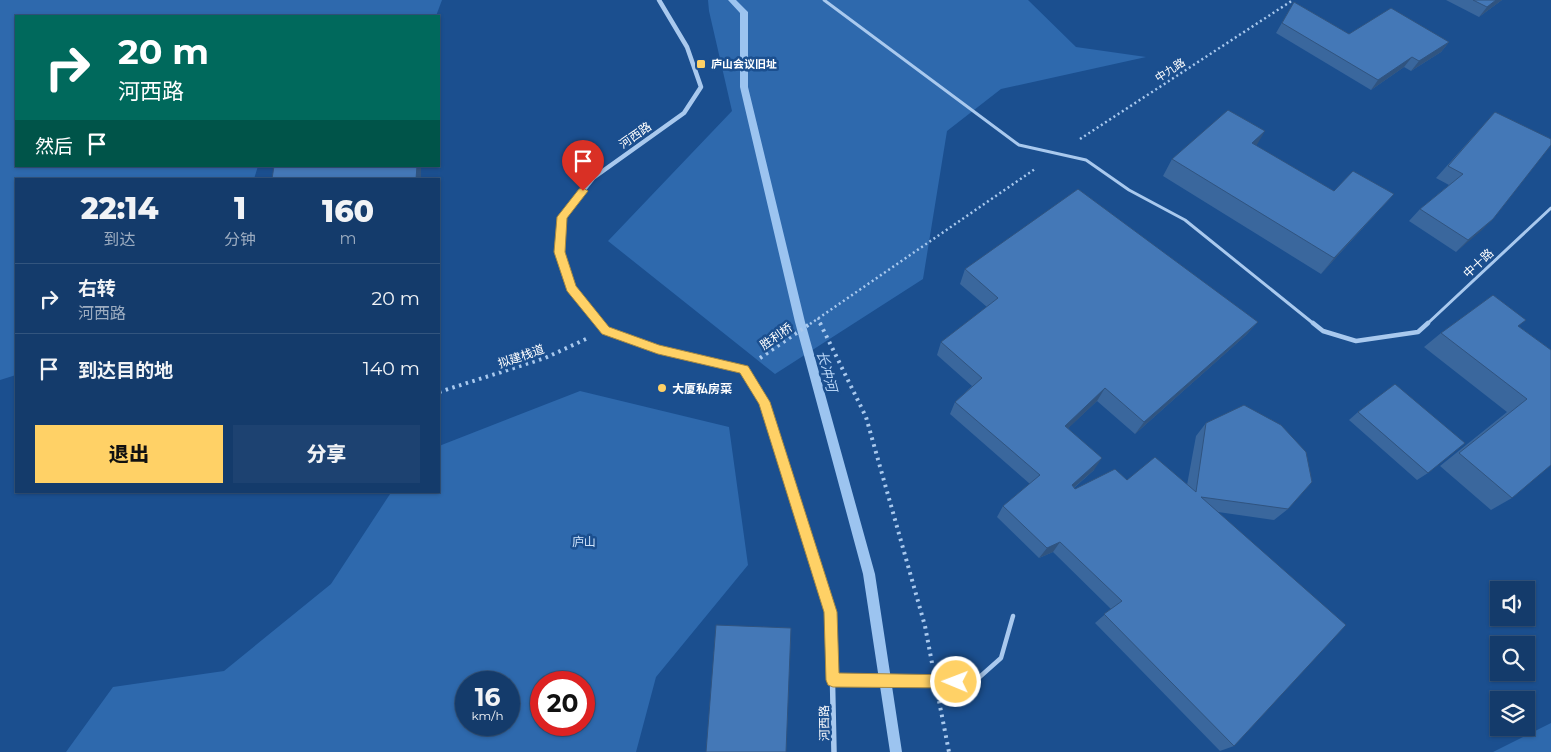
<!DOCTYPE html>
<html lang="zh">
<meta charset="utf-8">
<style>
:root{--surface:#143b6b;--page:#1d4271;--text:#f1f3f6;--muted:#9dadc1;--line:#33557e;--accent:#ffd166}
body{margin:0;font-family:Montserrat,"Noto Sans SC",sans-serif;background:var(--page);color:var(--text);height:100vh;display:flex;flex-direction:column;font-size:19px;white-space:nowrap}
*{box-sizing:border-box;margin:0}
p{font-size:16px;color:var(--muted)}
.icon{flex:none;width:28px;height:28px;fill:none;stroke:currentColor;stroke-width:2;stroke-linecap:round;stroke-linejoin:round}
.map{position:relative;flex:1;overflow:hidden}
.drawer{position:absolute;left:15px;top:178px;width:425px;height:315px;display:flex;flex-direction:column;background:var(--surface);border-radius:0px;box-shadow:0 1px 4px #0004,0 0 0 1px var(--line)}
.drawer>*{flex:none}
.hud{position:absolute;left:15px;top:15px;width:425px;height:152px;border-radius:0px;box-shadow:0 1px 4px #0004,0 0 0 1px var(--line);background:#00695c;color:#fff;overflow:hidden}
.controls{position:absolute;left:1490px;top:581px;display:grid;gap:10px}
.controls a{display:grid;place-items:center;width:45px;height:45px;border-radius:0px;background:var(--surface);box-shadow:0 1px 4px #0004,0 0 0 1px var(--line);font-size:25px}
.speed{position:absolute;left:455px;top:671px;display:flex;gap:10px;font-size:25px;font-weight:700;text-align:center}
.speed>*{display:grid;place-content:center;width:65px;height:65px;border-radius:50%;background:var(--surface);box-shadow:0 1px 4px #0004,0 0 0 1px var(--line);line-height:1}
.speed small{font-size:12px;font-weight:400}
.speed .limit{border:8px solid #d22;background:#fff;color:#111}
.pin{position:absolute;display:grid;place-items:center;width:42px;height:42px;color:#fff;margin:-51px -21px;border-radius:50% 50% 50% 0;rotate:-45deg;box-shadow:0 0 5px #0007}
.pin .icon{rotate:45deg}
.me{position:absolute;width:55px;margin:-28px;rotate:271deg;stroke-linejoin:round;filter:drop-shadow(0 0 4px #0008)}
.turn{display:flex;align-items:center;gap:18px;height:105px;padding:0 20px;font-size:22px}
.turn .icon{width:65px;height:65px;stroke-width:2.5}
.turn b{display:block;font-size:35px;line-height:42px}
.then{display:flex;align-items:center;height:48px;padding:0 20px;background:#0003;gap:10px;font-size:19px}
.eta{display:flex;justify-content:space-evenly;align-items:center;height:85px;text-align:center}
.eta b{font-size:30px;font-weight:800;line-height:35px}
.cta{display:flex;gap:10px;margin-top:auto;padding:10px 20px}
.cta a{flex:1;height:58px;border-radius:0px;background:var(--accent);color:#111;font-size:20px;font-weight:800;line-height:58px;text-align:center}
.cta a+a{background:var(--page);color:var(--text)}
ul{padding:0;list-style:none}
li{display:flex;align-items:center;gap:15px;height:70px;padding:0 20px;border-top:1px solid var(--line)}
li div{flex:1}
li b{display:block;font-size:19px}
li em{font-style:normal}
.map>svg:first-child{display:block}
</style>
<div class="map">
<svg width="1551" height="752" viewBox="0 0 1551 752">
<rect width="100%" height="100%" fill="#1b4f8f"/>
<path fill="#2e69ad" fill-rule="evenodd" d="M0 0H442L436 16H16V166H258L254 179H16V375L0 380Z
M708 0H1028L1076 47 1146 57 1001 89 947 131 923 279 775 374 608 241 732 111 709 11Z
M580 391 729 427 748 565 656 677 636 752H66L113 687 224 671 331 584 392 491H439V446ZM466 682H509V725H466ZM541 682H584V725H541Z
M1551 723V752H1493Z"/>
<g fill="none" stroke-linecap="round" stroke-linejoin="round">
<path fill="#9cc4f0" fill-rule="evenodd" d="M728 0H736L748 12V87L805 322 875 574 902 752H890L863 574 795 322 740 87V13Z"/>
<path stroke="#a9c9ee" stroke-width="2.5" stroke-dasharray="2 3" stroke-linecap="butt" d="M1080 139 1293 0
M818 318 821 324
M810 324 1035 169"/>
<path stroke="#a9c9ee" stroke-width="4" stroke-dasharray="2.5 4.5" stroke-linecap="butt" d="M820 323 866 417 925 626 932 663
M760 358 811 323
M439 392 545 358 586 339
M939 701 949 752"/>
<path stroke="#a9c9ee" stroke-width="3" d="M824 0 1019 145 1086 160 1129 190 1185 220 1314 324
M1427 324 1551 208"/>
<path stroke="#a9c9ee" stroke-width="4.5" d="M1313 323 1323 331 1356 341 1418 332 1428 323
M833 680 974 682 1001 658 1013 616"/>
<path stroke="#a9c9ee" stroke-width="4.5" d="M599 324 571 288 560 252 562 217 593 178 684 113 701 87 687 47 659 0"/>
<path stroke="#a9c9ee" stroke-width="5.5" d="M598 323 605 331 659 349 744 369 764 402 831 613 834 752"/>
</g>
<path fill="#3a679d" d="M1446 0H1502L1479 17Z
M1294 2 1349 34 1449 42 1441 52 1411 71 1404 67 1371 90 1276 33Z
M1495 112 1493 219 1456 252 1409 221 1420 209 1449 185 1436 178Z
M1256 146 1334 191 1394 194 1321 274 1163 176 1172 159Z
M965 269 1258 322 1246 335 1135 434 1097 401 1068 428 1094 470 1074 488 1075 489 1127 480 1187 485 1196 436 1206 423 1288 509 1274 520 1218 512 1234 746 1220 751 1095 623 1111 609 1053 552 1039 558 997 517 1003 506 1030 484 950 414 955 402 972 386 937 355 941 342 987 307 960 284Z
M1518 326 1551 350 1512 498 1491 510 1440 466 1507 412 1424 347 1441 333Z
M1358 412 1428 473 1417 480 1349 420Z"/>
<path fill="#305480" d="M1496 0H1502L1479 17 1487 7Z
M1449 42 1441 52 1411 71 1419 61Z
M1412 57 1404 67 1371 90 1378 80Z
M1265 131 1255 148 1252 143Z
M417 166H421V179H416Z
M1394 194 1379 210 1321 274 1334 258Z
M1493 219 1481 231 1456 252 1468 240Z
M1258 322 1246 335 1135 434 1144 422Z
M1105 388 1097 401 1058 438 1065 426Z
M1102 458 1094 470 1064 496 1072 485Z
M1060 542 1053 552 1039 558 1047 548Z"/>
<path fill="#4478b7" stroke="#305480" d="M1473 0H1496L1487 7Z
M1294 2 1349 34 1391 8 1449 42 1419 61 1412 57 1378 80 1282 23Z
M1228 110 1265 131 1252 143 1334 191 1353 171 1394 194 1334 258 1172 159Z
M1495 112 1551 139V145L1493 219 1468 240 1420 209 1463 174 1448 166Z
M274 166H417L416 179H272Z
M1078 189 1258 322 1144 422 1105 388 1065 426 1102 458 1072 485 1075 489 1115 469 1127 480 1155 457 1196 492 1206 423 1244 405 1281 425 1306 452 1312 482 1288 509 1201 497 1346 625 1234 746 1104 614 1122 601 1060 542 1047 548 1003 506 1040 475 955 402 982 378 941 342 998 298 965 269Z
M1493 295 1526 320 1518 326 1551 350V465L1512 498 1459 453 1527 399 1441 333Z
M1395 384 1465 443 1428 473 1358 412Z
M716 625 791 628 786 752H706Z"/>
<path fill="#ffd166" stroke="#a68842" d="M583 188 588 191 567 218 565 252 576 286 609 327 659 345 748 366 770 402 837 612 839 673 956 675 961 677 963 682 961 686 956 688 833 687 828 685 826 680 824 612 759 404 740 373 658 354 602 334 567 291 554 252 557 217 579 189Z"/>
<g fill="#ffd166" stroke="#1b4f8f" stroke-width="2">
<rect x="696" y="59" width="10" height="10" rx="2.5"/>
<circle cx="662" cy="388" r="5"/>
</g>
<g text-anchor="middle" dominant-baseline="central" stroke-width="5" stroke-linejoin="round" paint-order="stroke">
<g font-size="11" font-weight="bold" fill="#fff" stroke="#1b4f8f" text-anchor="start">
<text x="711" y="64">庐山会议旧址</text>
</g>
<g font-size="11" fill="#fff" stroke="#1b4f8f">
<text transform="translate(1170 70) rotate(-33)">中九路</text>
</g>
<g font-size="12" fill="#fff" stroke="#1b4f8f">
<text transform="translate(635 135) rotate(-35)">河西路</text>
<text transform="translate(1478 263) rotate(-43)">中十路</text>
<text transform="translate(776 336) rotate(-35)">胜利桥</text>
<text transform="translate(521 356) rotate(-19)">拟建栈道</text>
<text transform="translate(824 723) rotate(-91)">河西路</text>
</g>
<g font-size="12" font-weight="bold" fill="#fff" stroke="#1b4f8f" text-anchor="start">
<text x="672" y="388">大厦私房菜</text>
</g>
<g font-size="12" fill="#cfe3fa" stroke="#1b4f8f">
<text x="584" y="541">庐山</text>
</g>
<g font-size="14" font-style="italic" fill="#b5d3f5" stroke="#1b4f8f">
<text transform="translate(827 371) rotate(75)">长冲河</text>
</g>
</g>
</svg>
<div class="controls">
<a><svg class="icon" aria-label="sound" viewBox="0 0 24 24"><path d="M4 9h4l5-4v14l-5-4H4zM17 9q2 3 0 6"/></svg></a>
<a><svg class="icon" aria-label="search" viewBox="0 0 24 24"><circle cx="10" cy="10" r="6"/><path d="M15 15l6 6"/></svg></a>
<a><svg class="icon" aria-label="layers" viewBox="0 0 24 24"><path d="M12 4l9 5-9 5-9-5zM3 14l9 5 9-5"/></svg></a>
</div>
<div class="speed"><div>16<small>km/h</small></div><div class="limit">20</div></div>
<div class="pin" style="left:583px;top:191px;background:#d93025"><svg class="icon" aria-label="arrive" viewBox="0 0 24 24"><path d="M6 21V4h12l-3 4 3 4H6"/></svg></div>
<svg class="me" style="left:956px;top:682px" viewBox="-20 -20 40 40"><circle r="17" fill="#ffd166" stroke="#fff" stroke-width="3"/><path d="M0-11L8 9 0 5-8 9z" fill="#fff"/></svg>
<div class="hud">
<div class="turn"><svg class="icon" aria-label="right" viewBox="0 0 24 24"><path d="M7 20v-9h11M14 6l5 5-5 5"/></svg><div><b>20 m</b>河西路</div></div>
<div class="then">然后<svg class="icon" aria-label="arrive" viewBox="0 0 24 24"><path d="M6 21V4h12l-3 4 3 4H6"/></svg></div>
</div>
<section class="drawer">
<div class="eta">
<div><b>22:14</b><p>到达</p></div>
<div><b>1</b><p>分钟</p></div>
<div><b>160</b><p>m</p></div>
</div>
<ul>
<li><svg class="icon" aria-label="right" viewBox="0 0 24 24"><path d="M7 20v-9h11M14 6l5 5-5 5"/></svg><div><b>右转</b><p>河西路</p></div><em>20 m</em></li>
<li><svg class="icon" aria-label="arrive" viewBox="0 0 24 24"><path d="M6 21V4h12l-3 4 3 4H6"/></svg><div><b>到达目的地</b></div><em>140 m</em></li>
</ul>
<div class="cta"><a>退出</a><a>分享</a></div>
</section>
</div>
